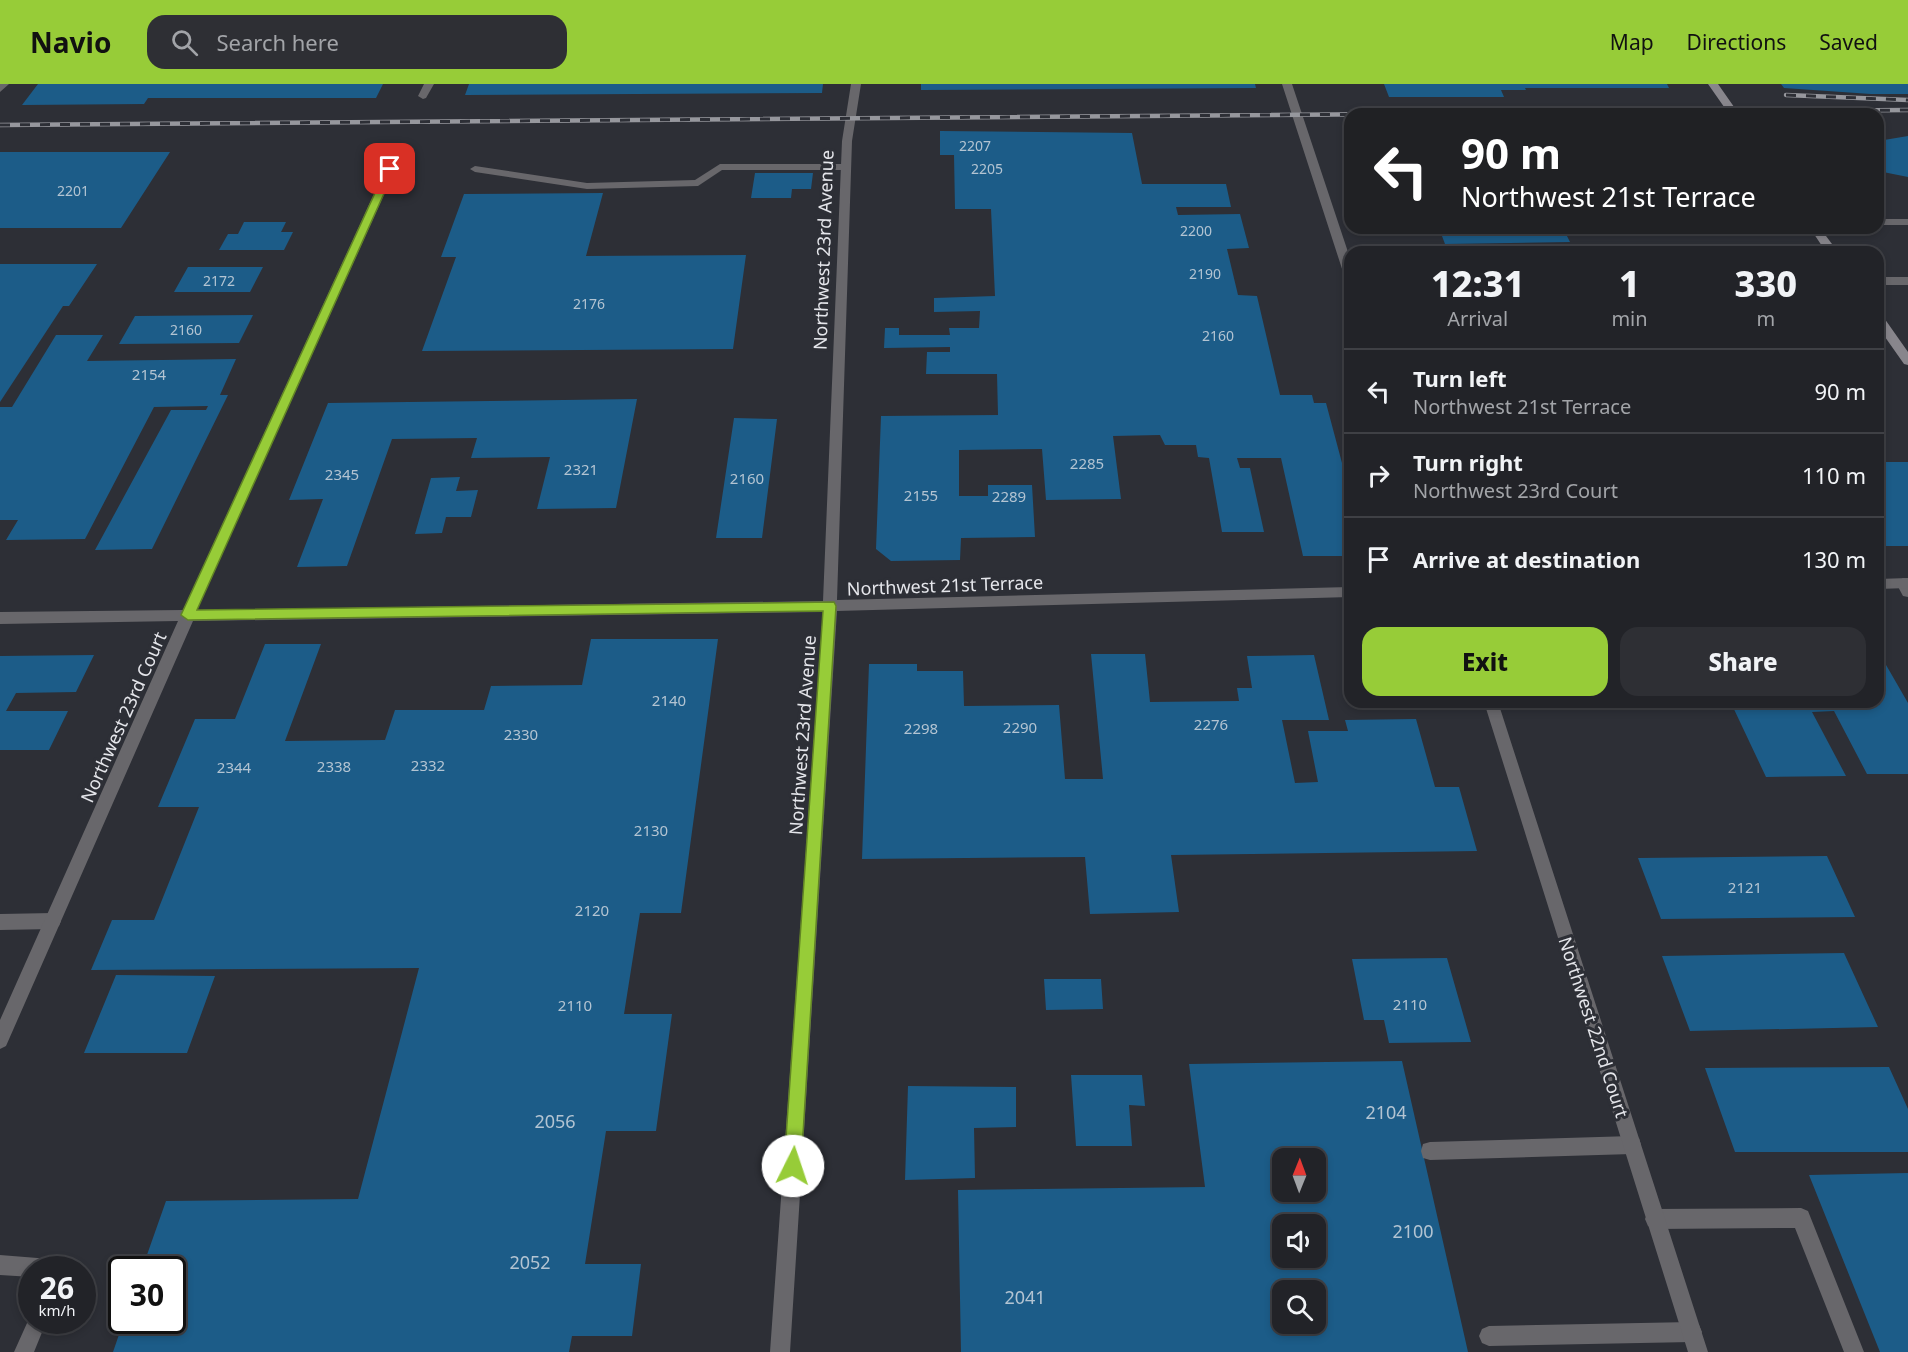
<!DOCTYPE html>
<style>
:root{--surface:#222328;--page:#2e2f34;--text:#f1f3f6;--muted:#a2a4a8;--line:#3f4045;--accent:#97cc38}
body{margin:0;font-family:"Noto Sans",sans-serif;background:var(--page);color:var(--text);height:100vh;display:flex;flex-direction:column;font-size:22px;white-space:nowrap}
*{box-sizing:border-box;margin:0}
p{font-size:20px;color:var(--muted)}
.icon{flex:none;width:33px;height:33px;fill:none;stroke:currentColor;stroke-width:2;stroke-linecap:round;stroke-linejoin:round}
.map{position:relative;flex:1;overflow:hidden}
.details{position:absolute;left:1344px;top:162px;width:540px;height:462px;display:flex;flex-direction:column;background:var(--surface);border-radius:18px;box-shadow:0 3px 9px #0003,0 0 0 2px var(--line)}
.details>*{flex:none}
.guide{position:absolute;left:1344px;top:24px;width:540px;height:126px;border-radius:18px;box-shadow:0 3px 9px #0003,0 0 0 2px var(--line);background:#202124;color:#fff;overflow:hidden}
.needle{width:39px;rotate:1deg}
.fabs{position:absolute;left:1272px;top:1064px;display:grid;gap:12px}
.fabs a{display:grid;place-items:center;width:54px;height:54px;border-radius:12px;background:var(--surface);box-shadow:0 3px 9px #0003,0 0 0 2px var(--line);font-size:30px}
.speed{position:absolute;left:18px;top:1172px;display:flex;gap:12px;font-size:30px;font-weight:700;text-align:center}
.speed>*{display:grid;place-content:center;width:78px;height:78px;border-radius:50%;background:var(--surface);box-shadow:0 3px 9px #0003,0 0 0 2px var(--line);line-height:1}
.speed small{font-size:15px;font-weight:400}
.speed .limit{border:3px solid #111;border-radius:9px;background:#fff;color:#111}
.pin{position:absolute;display:grid;place-items:center;width:51px;height:51px;color:#fff;margin:-26px;border-radius:12px;box-shadow:0 3px 9px #0006}
.me{position:absolute;width:66px;margin:-33px;rotate:4deg;stroke-linejoin:round;filter:drop-shadow(0 0 4px #0008)}
.turn{display:flex;align-items:center;gap:21px;height:126px;padding:0 18px;font-size:27px}
.turn .icon{width:78px;height:78px;stroke-width:2.5}
.turn b{display:block;font-size:42px;line-height:51px}
.eta{display:flex;justify-content:space-evenly;align-items:center;height:102px;text-align:center}
.eta b{font-size:36px;font-weight:800;line-height:42px}
.primary-button{display:flex;gap:12px;margin-top:auto;padding:12px 18px}
.primary-button a{flex:1;height:69px;border-radius:18px;background:var(--accent);color:#111;font-size:24px;font-weight:800;line-height:69px;text-align:center}
.primary-button a+a{background:var(--page);color:var(--text)}
ul{padding:0;list-style:none}
li{display:flex;align-items:center;gap:18px;height:84px;padding:0 18px;border-top:2px solid var(--line)}
li div{flex:1}
li b{display:block;font-size:22px}
li em{font-style:normal}
header{display:flex;align-items:center;gap:36px;box-sizing:border-box;height:84px;padding:0 30px;background:var(--accent);color:#111}
header strong{font-size:28px}
nav{display:flex;gap:33px;margin-inline-start:auto;font-size:21px}
.search{width:420px;height:54px;background:var(--page);display:flex;align-items:center;gap:15px;box-sizing:border-box;padding:0 21px;border-radius:18px;color:var(--muted);font-size:22px}
.map>svg:first-child{display:block}
</style>
<header>
<strong>Navio</strong>
<div class="search"><svg class="icon" aria-label="search" viewBox="0 0 24 24"><circle cx="10" cy="10" r="6"/><path d="M15 15l6 6"/></svg>Search here</div>
<nav><a>Map</a><a>Directions</a><a>Saved</a></nav>
</header>
<div class="map">
<svg width="1908" height="1268" viewBox="0 0 1908 1268">
<rect width="100%" height="100%" fill="#2d2f36"/>
<path fill="#1c5c88" fill-rule="evenodd" d="M38 0H383L376 14H148L144 20 22 21Z
M469 0H823L822 9 465 11Z
M921 0H1255L1256 4 921 6Z
M1384 0H1667L1669 4H1525L1526 6H1501L1504 13H1389Z
M1781 0H1908V10H1871L1784 4Z
M940 47 1132 49 1142 100H1226L1231 123H1176L1178 131 1240 130 1249 164 1227 165 1238 211 1257 212 1280 311H1312L1314 319H1326L1350 409V472H1303L1281 374H1237L1240 384H1250L1264 448H1222L1209 374 1198 373 1196 361H1165L1160 351 1113 352 1121 415 1046 416 1042 365 959 366V412H988V401H1032L1035 453 961 454 960 476 891 477 876 465 881 332 998 331 997 290H926L927 268H950V263L884 264 885 244H899V251H950L949 244H979L980 227 934 228V214L995 212 991 125H955L954 71H940Z
M1908 52V93L1878 87V57Z
M0 68H170L121 144H0Z
M755 89H813L811 105H792L791 114H751Z
M603 109 586 172 746 171 733 265 422 267 456 173H441L464 110Z
M244 138H286L281 148H293L284 166H219L228 150H238Z
M1439 144H1563L1570 158 1445 160Z
M0 180H97L69 222H63L0 318Z
M188 183H263L250 208H174Z
M253 231 239 259 119 260 135 232Z
M56 251H103L87 277 236 275 220 311H228L152 465 95 466 171 326H206L208 322 154 323 85 455 6 456 18 436H0V323H12Z
M637 315 616 424 537 425 550 373 471 374 477 354 392 355 347 482 297 483 323 415 289 416 328 319Z
M734 334 777 335 762 454H716Z
M1878 378H1908V462H1878Z
M460 393 456 407 478 406 471 433H446L442 449 415 450 431 394Z
M591 555H718L681 829H640L624 930H672L656 1047H606L585 1180H641L632 1252H572L569 1268H113L124 1236H172V1185H142L166 1117 358 1115 419 884 91 886 112 836H154L199 723H158L195 635H235L265 560H321L285 657 385 656 395 626H484L491 602 582 601Z
M1878 567 1908 619V690H1867L1834 627 1812 628 1846 692 1766 693 1732 621 1537 624 1535 618H1878Z
M1091 570H1145L1150 618 1239 617 1237 604H1252L1247 572 1314 571 1329 636H1282L1295 699 1318 698 1308 647H1348L1345 636 1416 635 1435 703H1459L1477 767 1171 771 1179 828 1090 830 1085 773 862 775 869 580H917V587H963L964 622 1059 621 1065 695H1103Z
M94 571 76 608 16 609 6 627H68L49 666H0V572Z
M1827 772 1855 833 1661 835 1638 774Z
M1844 869 1878 943 1690 947 1662 872Z
M1447 874 1471 958 1389 959 1384 936H1364L1352 875Z
M116 891 215 892 187 969H84Z
M1044 895H1101L1103 925 1046 926Z
M1402 977 1468 1268H961L958 1106 1205 1103 1189 980ZM1282 1074H1316V1107H1282ZM1282 1140H1316V1173H1282ZM1282 1206H1316V1239H1282Z
M1889 983 1908 1025V1068H1735L1705 984Z
M1071 991H1142L1145 1022 1129 1021 1132 1062H1076Z
M908 1002 1016 1003V1043L974 1044 975 1094 905 1096Z
M1908 1089V1268H1880L1809 1091Z"/>
<g fill="none" stroke-linecap="round" stroke-linejoin="round">
<path fill="#68676b" fill-rule="evenodd" d="M720 80H846L851 83 846 86H722L698 102 587 105 475 88 470 85 475 82 587 99 695 96Z
M1878 193H1908V201H1878Z
M1903 494 1908 495V513L1903 512 1896 499Z
M53 829 59 832 61 837 59 842 53 845 0 846V830Z
M1632 1052 1639 1054 1641 1061 1639 1068 1632 1070 1430 1076 1423 1074 1421 1067 1423 1060 1430 1058Z
M1801 1124 1808 1127 1864 1268H1844L1795 1144 1655 1145 1648 1142 1645 1135 1648 1128 1655 1125Z
M0 1171 50 1175 57 1178 60 1185H32V1193L0 1191Z
M32 1228V1236H47L34 1268H14Z
M1692 1238 1699 1241 1702 1248 1699 1255 1692 1258 1489 1262 1482 1259 1479 1252 1482 1245 1489 1242Z"/>
<path fill="#68676b" fill-rule="evenodd" d="M0 0H9L0 8Z
M424 0H434L426 14 423 15 418 12Z
M851 0H861L852 57 837 516 1350 503V513L837 527 790 1268H770L823 528 193 537 6 962 0 965V936L178 537 0 540V528L183 526 396 62 405 64 197 526 823 517 842 57Z
M1282 0H1292L1350 174V194L1344 191Z
M1878 135H1908V141H1878Z
M1908 494V504L1878 505V495Z
M1484 618H1498L1708 1268H1688Z"/>
<path fill="#88868c" fill-rule="evenodd" d="M1708 0H1718L1739 30H1729Z
M1810 144H1820L1838 168H1826Z
M1878 230 1882 231 1908 268V281L1904 280 1878 243Z"/>
<defs>
<path id="rail" d="M1786 11 1908 16
M0 41 1908 26"/>
</defs>
<use href="#rail" stroke="#96979d" stroke-width="4.5"/>
<use href="#rail" stroke="#2d2f36" stroke-width="3" stroke-dasharray="10" stroke-linecap="butt"/>
</g>
<path fill="#97cc38" stroke="#628524" stroke-width="1.5" d="M387 83 395 85 197 526 834 518 836 522 801 1082 799 1088 793 1090 787 1088 784 1082 823 527 188 536 181 531Z"/>
<g text-anchor="middle" dominant-baseline="central" stroke-width="6" stroke-linejoin="round" paint-order="stroke">
<g font-size="14" fill="#b3c4d2">
<text x="975" y="61">2207</text>
<text x="987" y="84">2205</text>
<text x="73" y="106">2201</text>
<text x="1196" y="146">2200</text>
<text x="1205" y="189">2190</text>
<text x="219" y="196">2172</text>
<text x="589" y="219">2176</text>
<text x="186" y="245">2160</text>
<text x="1218" y="251">2160</text>
</g>
<g font-size="15" fill="#b3c4d2">
<text x="149" y="290">2154</text>
<text x="1087" y="379">2285</text>
<text x="581" y="385">2321</text>
<text x="342" y="390">2345</text>
<text x="747" y="394">2160</text>
<text x="921" y="411">2155</text>
<text x="1009" y="412">2289</text>
<text x="669" y="616">2140</text>
<text x="1211" y="640">2276</text>
<text x="1020" y="643">2290</text>
<text x="921" y="644">2298</text>
<text x="521" y="650">2330</text>
<text x="428" y="681">2332</text>
<text x="334" y="682">2338</text>
<text x="234" y="683">2344</text>
<text x="651" y="746">2130</text>
<text x="1745" y="803">2121</text>
<text x="592" y="826">2120</text>
<text x="1410" y="920">2110</text>
<text x="575" y="921">2110</text>
</g>
<g font-size="18" fill="#e5e6eb" stroke="#2d2f36">
<text transform="translate(823 166) rotate(-88)">Northwest 23rd Avenue</text>
<text transform="translate(945 501) rotate(-2)">Northwest 21st Terrace</text>
<text transform="translate(123 633) rotate(-66)">Northwest 23rd Court</text>
<text transform="translate(802 651) rotate(-86)">Northwest 23rd Avenue</text>
<text transform="translate(1594 943) rotate(72)">Northwest 22nd Court</text>
</g>
<g font-size="18" fill="#b3c4d2">
<text x="1386" y="1028">2104</text>
<text x="555" y="1037">2056</text>
<text x="1413" y="1147">2100</text>
<text x="530" y="1178">2052</text>
<text x="1025" y="1213">2041</text>
</g>
</g>
</svg>
<div class="fabs">
<a><svg class="needle" viewBox="-14 -14 28 28"><path d="M0-13l5 13h-10z" fill="#e53935"/><path d="M0 13l5-13h-10z" fill="#a2a4a8"/></svg></a>
<a><svg class="icon" aria-label="sound" viewBox="0 0 24 24"><path d="M4 9h4l5-4v14l-5-4H4zM17 9q2 3 0 6"/></svg></a>
<a><svg class="icon" aria-label="search" viewBox="0 0 24 24"><circle cx="10" cy="10" r="6"/><path d="M15 15l6 6"/></svg></a>
</div>
<div class="speed"><div>26<small>km/h</small></div><div class="limit">30</div></div>
<div class="pin" style="left:390px;top:85px;background:#d93025"><svg class="icon" aria-label="arrive" viewBox="0 0 24 24"><path d="M6 21V4h12l-3 4 3 4H6"/></svg></div>
<svg class="me" style="left:793px;top:1082px" viewBox="-20 -20 40 40"><circle r="19" fill="#fff"/><path d="M0-13L10 11 0 6-10 11z" fill="#97cc38"/></svg>
<div class="guide">
<div class="turn"><svg class="icon" aria-label="left" viewBox="0 0 24 24"><path d="M17 20v-9H6M10 6l-5 5 5 5"/></svg><div><b>90 m</b>Northwest 21st Terrace</div></div>
</div>
<section class="details">
<div class="eta">
<div><b>12:31</b><p>Arrival</p></div>
<div><b>1</b><p>min</p></div>
<div><b>330</b><p>m</p></div>
</div>
<ul>
<li><svg class="icon" aria-label="left" viewBox="0 0 24 24"><path d="M17 20v-9H6M10 6l-5 5 5 5"/></svg><div><b>Turn left</b><p>Northwest 21st Terrace</p></div><em>90 m</em></li>
<li><svg class="icon" aria-label="right" viewBox="0 0 24 24"><path d="M7 20v-9h11M14 6l5 5-5 5"/></svg><div><b>Turn right</b><p>Northwest 23rd Court</p></div><em>110 m</em></li>
<li><svg class="icon" aria-label="arrive" viewBox="0 0 24 24"><path d="M6 21V4h12l-3 4 3 4H6"/></svg><div><b>Arrive at destination</b></div><em>130 m</em></li>
</ul>
<div class="primary-button"><a>Exit</a><a>Share</a></div>
</section>
</div>
